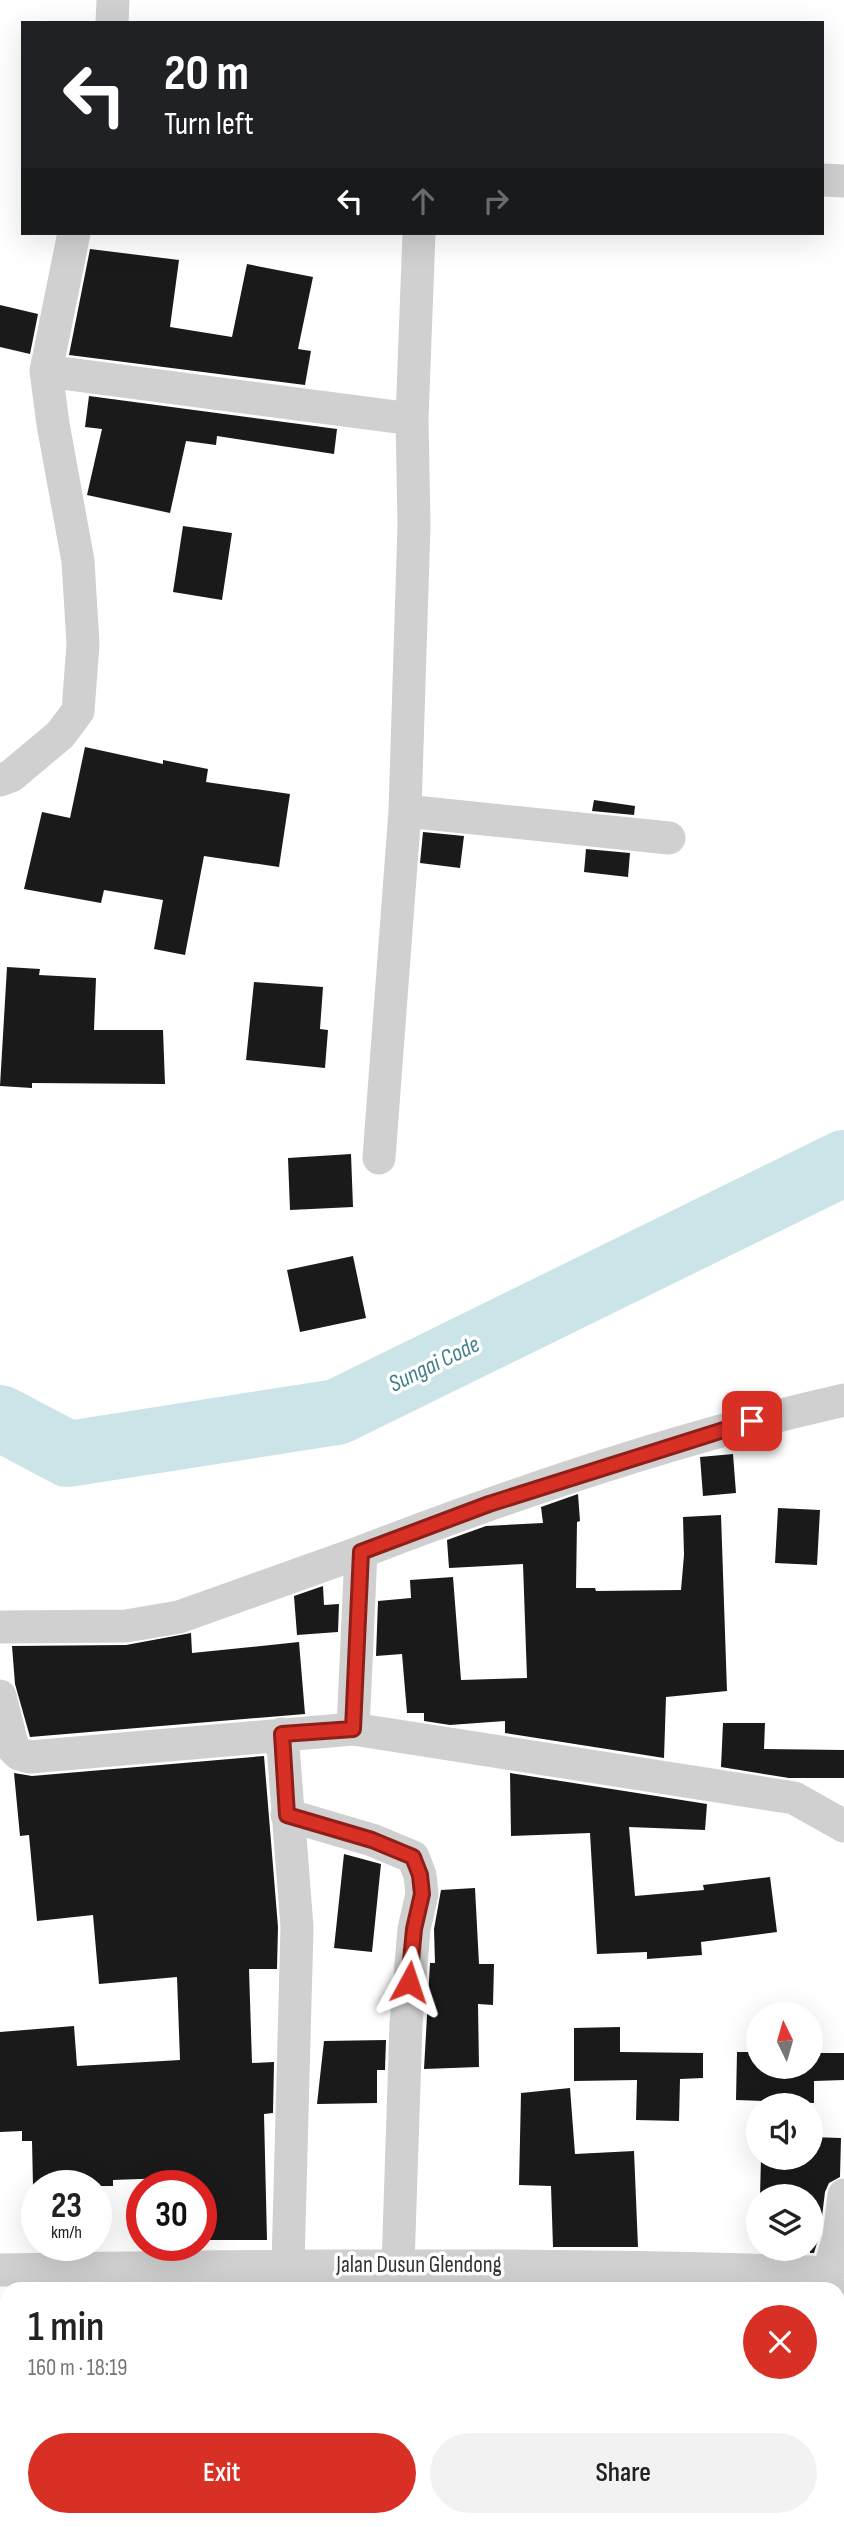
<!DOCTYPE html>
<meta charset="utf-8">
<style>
:root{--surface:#fff;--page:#f2f2f2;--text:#222;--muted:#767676;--accent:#d93025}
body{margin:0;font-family:"Sofia Sans Condensed",sans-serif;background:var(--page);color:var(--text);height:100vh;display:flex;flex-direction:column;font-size:26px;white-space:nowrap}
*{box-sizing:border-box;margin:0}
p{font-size:23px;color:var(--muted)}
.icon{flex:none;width:38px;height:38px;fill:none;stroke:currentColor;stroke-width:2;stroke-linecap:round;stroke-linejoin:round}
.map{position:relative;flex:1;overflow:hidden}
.details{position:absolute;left:0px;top:2282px;width:845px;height:245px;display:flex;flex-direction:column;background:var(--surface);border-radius:21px 21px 0 0;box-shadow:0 7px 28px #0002}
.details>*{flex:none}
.banner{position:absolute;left:21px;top:21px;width:803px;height:214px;border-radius:0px;box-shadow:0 7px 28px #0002;background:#202124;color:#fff;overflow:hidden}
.needle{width:46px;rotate:355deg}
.controls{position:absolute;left:746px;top:2002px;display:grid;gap:14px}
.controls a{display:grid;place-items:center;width:77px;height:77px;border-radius:50%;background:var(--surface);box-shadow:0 7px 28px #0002;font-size:35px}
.speed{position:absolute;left:21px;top:2170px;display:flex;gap:14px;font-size:35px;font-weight:700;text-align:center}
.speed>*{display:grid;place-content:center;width:91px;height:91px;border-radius:50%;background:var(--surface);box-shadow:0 7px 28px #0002;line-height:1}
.speed small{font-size:18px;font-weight:400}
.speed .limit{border:10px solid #d22;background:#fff;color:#111}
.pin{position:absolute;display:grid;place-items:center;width:60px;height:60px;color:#fff;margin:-30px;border-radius:14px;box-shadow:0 4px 10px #0006}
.me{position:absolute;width:77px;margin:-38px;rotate:5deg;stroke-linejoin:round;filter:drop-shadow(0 0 5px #0008)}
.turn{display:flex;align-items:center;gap:24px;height:147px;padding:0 28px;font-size:32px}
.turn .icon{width:91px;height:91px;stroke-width:2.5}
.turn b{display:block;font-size:49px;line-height:60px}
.lanes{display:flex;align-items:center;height:66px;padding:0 28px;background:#0003;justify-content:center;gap:35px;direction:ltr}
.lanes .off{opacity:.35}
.round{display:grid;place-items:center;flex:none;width:74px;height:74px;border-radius:37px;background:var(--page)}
.head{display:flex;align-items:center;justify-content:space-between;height:119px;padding:0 28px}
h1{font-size:42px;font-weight:600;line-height:52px}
.cta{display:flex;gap:14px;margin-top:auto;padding:14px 28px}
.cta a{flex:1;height:80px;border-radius:42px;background:var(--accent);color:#fff;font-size:28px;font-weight:600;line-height:80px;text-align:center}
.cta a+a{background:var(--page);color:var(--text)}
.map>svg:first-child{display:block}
</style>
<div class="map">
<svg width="844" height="2527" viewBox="0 0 844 2527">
<rect width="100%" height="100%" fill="#fff"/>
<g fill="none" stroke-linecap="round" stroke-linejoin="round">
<path stroke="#cbe4e8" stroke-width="66" d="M0 1418 68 1454 337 1412 844 1163"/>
</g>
<path fill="#1a1a1a" d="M90 249 179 260 170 327 232 337 247 264 313 277 298 349 311 351 305 385 69 355Z
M0 305 38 314 30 354 0 347Z
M89 396 337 429 334 454 217 436 216 445 186 441 170 513 87 495 102 429 85 427Z
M183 526 232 533 222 600 173 592Z
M85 747 163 764V760L208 769 206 782 290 794 279 867 204 856 185 955 154 949 163 900 104 890 101 903 24 889 42 812 70 818Z
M594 800 635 806 634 815 592 811Z
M423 832 464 836 460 868 420 863Z
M586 849 630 853 628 877 584 872Z
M7 967 40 969 39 975 96 978 94 1030H163L165 1084 32 1083V1088L0 1086Z
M254 982 323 987 320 1029 328 1030 325 1068 246 1060Z
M351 1154 353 1207 290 1210 288 1158Z
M353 1256 366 1318 300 1332 287 1270Z
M733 1454 736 1493 703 1496 700 1457Z
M578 1494 580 1521 577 1522 576 1588H595L596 1591 681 1590 684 1555 683 1517 721 1515 727 1691 666 1697 664 1758 505 1733V1721L450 1725 424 1721V1713H407L402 1654 376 1656 378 1601 411 1598 410 1580 453 1577 461 1680 527 1678 523 1564 449 1568 447 1540 486 1526 543 1523 541 1507Z
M778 1508 820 1510 817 1565 775 1563Z
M323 1586 324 1605 339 1604 338 1632 297 1635 294 1596Z
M191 1633 192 1653 299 1642 305 1714 30 1737 15 1684 12 1646 126 1645Z
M723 1723H765L764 1749 844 1750V1778H789L721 1767Z
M264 1756 278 1927 277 1969H249L252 2063 274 2062 273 2113 264 2114 267 2240H201V2186H194V2177L113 2180V2186H33L32 2141H22V2131L0 2132V2032L74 2026 77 2066 180 2060 177 1977 99 1984 93 1915 37 1921 29 1835 20 1836 14 1773 32 1776Z
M510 1773 707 1804 705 1830 629 1827 635 1896 704 1890 703 1885 770 1877 777 1932 701 1942 702 1955 647 1959V1952L597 1954 590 1833 511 1836Z
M344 1854 381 1864 372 1952 334 1948Z
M475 1888 479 1964H494L493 2005 478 2004 479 2067 424 2069 430 1963H435L434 1929 441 1890Z
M620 2027V2052L703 2053V2078L680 2079 679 2121 636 2120 637 2080 574 2081V2028Z
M386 2040 385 2070H377V2103L317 2104 324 2041Z
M737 2052H758V2067H810V2053H844V2080L814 2081V2103L736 2100Z
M570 2088 575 2154 634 2151 638 2247H553L551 2186 519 2185 521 2093Z
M810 2137 841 2138 840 2177 829 2183 825 2192 820 2233 814 2253H810V2196H760L761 2158H810Z"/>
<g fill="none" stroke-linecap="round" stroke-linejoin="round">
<path stroke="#d0d0d0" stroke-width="33" d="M112 23 113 0
M822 180 844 181
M46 371 412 419
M0 780 11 776 60 735 78 711 83 644 78 561 53 424 46 371 74 233
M405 811 669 838
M379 1158 405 811 414 525 412 419 419 233
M0 1627 126 1626 179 1617 361 1552
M0 1696 13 1748 19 1754 30 1757 353 1729 794 1798 844 1826
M353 1729 361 1552C519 1491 679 1437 844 1400
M282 1734 297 1927 288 2265
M287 1815 372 1840 413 1857 420 1875 422 1894 414 1929 406 2024 398 2266
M0 2270C270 2265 540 2263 811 2272L819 2274 830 2289
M826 2281 839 2237 844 2195
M803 2527V2520"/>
</g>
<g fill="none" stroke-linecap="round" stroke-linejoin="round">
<defs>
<path id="route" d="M409 1982 414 1929 422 1894 420 1875 413 1857 372 1840 287 1815 282 1734 353 1729 361 1552 489 1504 752 1421"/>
</defs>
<use href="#route" stroke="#8d1f18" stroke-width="18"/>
<use href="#route" stroke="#d93025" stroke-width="12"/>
</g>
<g text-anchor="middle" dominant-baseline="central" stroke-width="7" stroke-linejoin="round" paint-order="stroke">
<g font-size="23" fill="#333" stroke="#fff">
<text x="419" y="2265">Jalan Dusun Glendong</text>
</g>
<g font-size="24" font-style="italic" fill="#427f8a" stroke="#fff">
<text transform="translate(434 1364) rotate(-26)">Sungai Code</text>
</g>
</g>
</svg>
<div class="controls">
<a><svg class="needle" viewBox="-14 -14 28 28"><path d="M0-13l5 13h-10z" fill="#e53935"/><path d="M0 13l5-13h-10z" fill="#767676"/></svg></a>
<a><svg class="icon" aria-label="sound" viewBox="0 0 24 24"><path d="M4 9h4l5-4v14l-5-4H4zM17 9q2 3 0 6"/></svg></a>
<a><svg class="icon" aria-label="layers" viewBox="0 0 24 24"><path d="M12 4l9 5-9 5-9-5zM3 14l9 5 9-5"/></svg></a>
</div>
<div class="speed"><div>23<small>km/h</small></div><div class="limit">30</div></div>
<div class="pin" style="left:752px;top:1421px;background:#d93025"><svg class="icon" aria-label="arrive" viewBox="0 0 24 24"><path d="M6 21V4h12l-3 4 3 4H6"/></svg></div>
<svg class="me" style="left:409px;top:1982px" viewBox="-20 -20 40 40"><path d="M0-17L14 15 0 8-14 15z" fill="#d93025" stroke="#fff" stroke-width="4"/></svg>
<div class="banner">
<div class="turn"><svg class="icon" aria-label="left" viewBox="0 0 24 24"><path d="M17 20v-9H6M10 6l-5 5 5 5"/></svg><div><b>20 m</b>Turn left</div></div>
<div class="lanes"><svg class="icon" aria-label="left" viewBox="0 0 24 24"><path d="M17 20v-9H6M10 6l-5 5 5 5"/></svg><svg class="icon off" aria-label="ahead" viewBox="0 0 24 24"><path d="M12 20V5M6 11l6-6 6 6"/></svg><svg class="icon off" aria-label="right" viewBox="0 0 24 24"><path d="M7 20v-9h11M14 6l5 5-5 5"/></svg></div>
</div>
<section class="details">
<div class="head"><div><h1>1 min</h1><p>160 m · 18:19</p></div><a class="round" style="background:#d93025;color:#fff"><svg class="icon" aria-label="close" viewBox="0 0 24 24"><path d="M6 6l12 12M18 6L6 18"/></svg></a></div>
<div class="cta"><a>Exit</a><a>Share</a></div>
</section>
</div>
